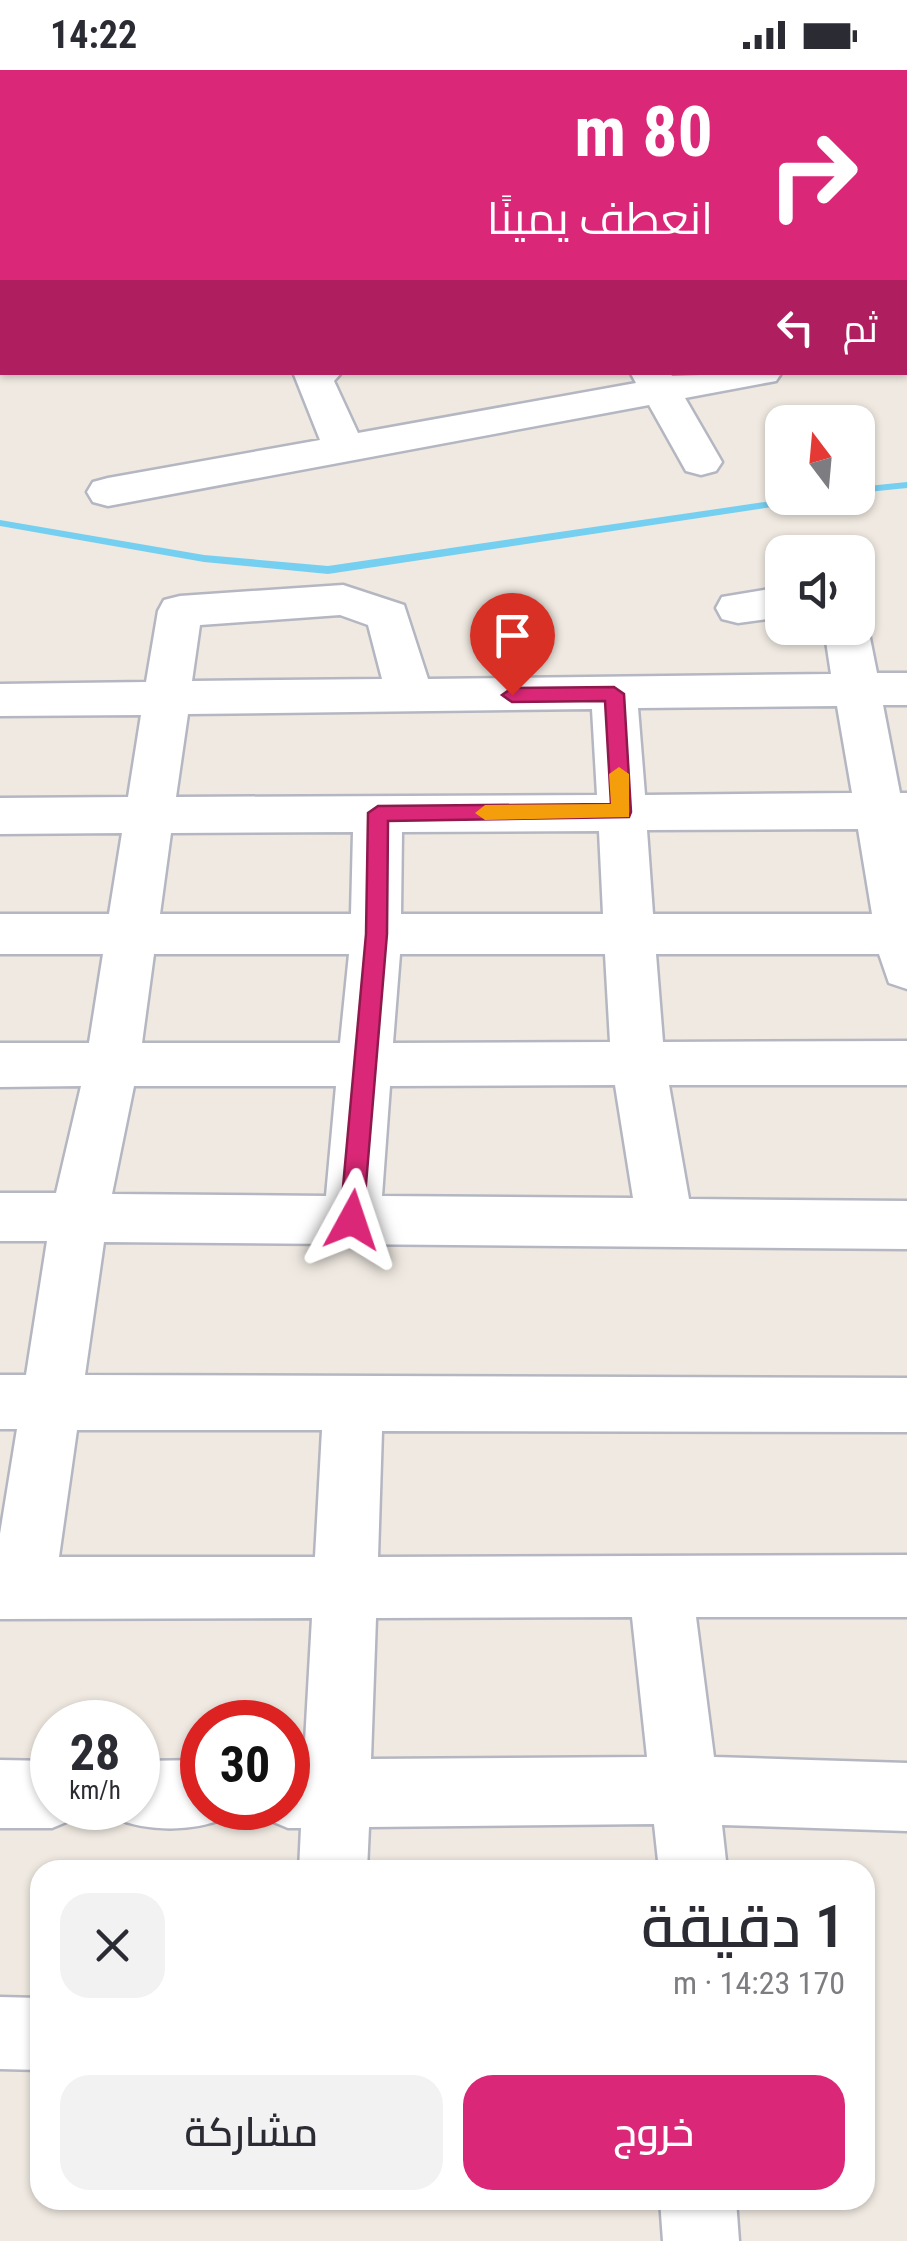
<!DOCTYPE html>
<html lang="ar">
<meta charset="utf-8">
<style>
:root{--surface:#fff;--page:#f2f2f3;--text:#2b2b33;--muted:#7c7c81;--accent:#db2777}
body{margin:0;font-family:"Roboto Condensed",Cairo,sans-serif;background:var(--page);color:var(--text);direction:rtl;height:100vh;display:flex;flex-direction:column;font-size:38px;white-space:nowrap}
*{box-sizing:border-box;margin:0}
p{font-size:32px;color:var(--muted)}
.icon{flex:none;width:55px;height:55px;fill:none;stroke:currentColor;stroke-width:2;stroke-linecap:round;stroke-linejoin:round}
.map{position:relative;flex:1;overflow:hidden;direction:ltr}
.side{position:absolute;left:30px;top:1790px;width:845px;height:350px;display:flex;flex-direction:column;background:var(--surface);border-radius:30px;box-shadow:0 2px 8px #0004;direction:rtl}
.side>*{flex:none}
.top-card{position:absolute;left:0px;top:0px;width:908px;height:305px;box-shadow:0 2px 8px #0004;direction:rtl;background:#db2777;color:#fff;overflow:hidden}
.needle{width:65px;rotate:344deg}
.tools{position:absolute;left:765px;top:335px;display:grid;gap:20px}
.tools a{display:grid;place-items:center;width:110px;height:110px;border-radius:20px;background:var(--surface);box-shadow:0 2px 8px #0004;font-size:50px}
.speed{position:absolute;left:30px;top:1630px;display:flex;gap:20px;font-size:50px;font-weight:700;text-align:center}
.speed>*{display:grid;place-content:center;width:130px;height:130px;border-radius:50%;background:var(--surface);box-shadow:0 2px 8px #0004;line-height:1}
.speed small{font-size:25px;font-weight:400}
.speed .limit{border:15px solid #d22;background:#fff;color:#111}
.pin{position:absolute;display:grid;place-items:center;width:85px;height:85px;color:#fff;margin:-102px -42px;border-radius:50% 50% 50% 0;rotate:-45deg;box-shadow:0 0 10px #0007}
.pin .icon{rotate:45deg}
.me{position:absolute;width:110px;margin:-55px;rotate:5deg;stroke-linejoin:round;filter:drop-shadow(0 0 8px #0008)}
.turn{display:flex;align-items:center;gap:35px;height:210px;padding:0 30px;font-size:45px}
.turn .icon{width:130px;height:130px;stroke-width:2.5}
.turn b{display:block;font-size:70px;line-height:85px}
.then{display:flex;align-items:center;height:95px;padding:0 30px;background:#0003;gap:20px;font-size:38px}
.round{display:grid;place-items:center;flex:none;width:105px;height:105px;border-radius:30px;background:var(--page)}
.head{display:flex;align-items:center;justify-content:space-between;height:170px;padding:0 30px}
h1{font-size:60px;font-weight:600;line-height:75px}
.action{display:flex;gap:20px;margin-top:auto;padding:20px 30px}
.action a{flex:1;height:115px;border-radius:30px;background:var(--accent);color:#fff;font-size:40px;font-weight:600;line-height:115px;text-align:center}
.action a+a{background:var(--page);color:var(--text)}
.status{display:flex;justify-content:space-between;align-items:center;height:70px;padding:0 50px;background:var(--surface);direction:ltr}
.status svg{height:28px;fill:currentColor}
.map>svg:first-child{display:block}
</style>
<div class="status"><b>14:22</b><svg viewBox="0 0 49 12"><path d="M0 12V9h3v3zM5 12V6h3v6zM10 12V3h3v9zM15 12V0h3v12zM26 1h20v11H26zM47 4h2v5h-2z"/></svg></div>
<div class="map">
<svg width="907" height="2171" viewBox="0 0 907 2171">
<rect width="100%" height="100%" fill="#efe9e1"/>
<g fill="none" stroke-linecap="round" stroke-linejoin="round">
<path fill="#75cff0" fill-rule="evenodd" d="M907 412V418L858 423V417Z
M792 428H817L812 431 328 504 204 492 0 456V450L204 485 328 496Z"/>
<defs>
<path id="minor" d="M348 0H383L384 2H350Z
M454 0H488L489 2H455Z
M563 0H597L598 2H564Z
M664 0H699L700 2H666Z
M0 17H2V37H0Z
M905 56 907 57V80L905 79Z
M905 260H907V284H905Z
M293 302H342L334 311 358 363 636 313 630 302H670L672 306 782 302 776 311 685 328 722 392 716 401 701 405 686 401 649 335 108 436 93 432 87 422 93 412 108 408 320 370Z
M343 515 404 535 428 609 831 604 824 558H858V546L862 547 868 558 877 603H907V635H883L900 723H907V919L889 913 879 884H656L663 972 907 971V1015H669L689 1129 907 1131V1179L104 1172 85 1305 907 1308V1362L382 1361 378 1487 907 1485V1547H696L714 1687 907 1693V1761L722 1755 727 1800H659L654 1754 369 1757 367 1800H299L301 1758H288L264 1748 260 1738H288V1691L304 1690 312 1548 0 1549V1464L17 1359H0V1305H26L47 1171H0V1123H56L81 1016 0 1017V973H89L103 884H0V844H109L122 763 0 764V728L128 727 141 645 0 646V614L146 612 158 541 164 530 180 526ZM340 545 368 555 382 609 192 611 200 555ZM837 636 852 723 645 725 638 638ZM592 639 597 725 176 727 188 644ZM858 759 872 844H653L647 760ZM599 761 603 844H401L402 762ZM353 762 351 844H160L171 763ZM154 884H349L340 973H142ZM400 884H605L610 972 393 973ZM615 1015 633 1128 382 1126 390 1016ZM134 1016H336L326 1126 112 1124ZM77 1360H322L315 1487H59ZM632 1547 647 1687 371 1689 376 1548Z
M782 517V547L738 553 722 549 716 538 722 527Z
M0 1690 52 1691V1738H80L76 1748 52 1758H0Z
M202 1690V1738H230L226 1748C191 1762 149 1762 114 1748L110 1738H138V1691Z
M0 1927 40 1928V2000L0 1999Z
M660 2130H736L739 2171H663Z"/>
</defs>
<use href="#minor" stroke="#b4b7c1" stroke-width="5"/>
<use href="#minor" fill="#fff" fill-rule="evenodd"/>
</g>
<path fill="#db2777" stroke="#8e194d" stroke-width="2.5" d="M614 617 624 624 631 742 629 747 388 751 387 864 363 1150 360 1157H344L340 1150 366 864 368 743 378 736 611 734 605 631 512 632 502 625 512 618Z"/>
<path fill="#f59e0b" d="M619 697 629 704V747L485 750 475 743 485 735 611 734 609 704Z"/>
</svg>
<div class="tools">
<a><svg class="needle" viewBox="-14 -14 28 28"><path d="M0-13l5 13h-10z" fill="#e53935"/><path d="M0 13l5-13h-10z" fill="#7c7c81"/></svg></a>
<a><svg class="icon" aria-label="sound" viewBox="0 0 24 24"><path d="M4 9h4l5-4v14l-5-4H4zM17 9q2 3 0 6"/></svg></a>
</div>
<div class="speed"><div>28<small>km/h</small></div><div class="limit">30</div></div>
<div class="pin" style="left:512px;top:625px;background:#d93025"><svg class="icon" aria-label="arrive" viewBox="0 0 24 24"><path d="M6 21V4h12l-3 4 3 4H6"/></svg></div>
<svg class="me" style="left:352px;top:1150px" viewBox="-20 -20 40 40"><path d="M0-17L14 15 0 8-14 15z" fill="#db2777" stroke="#fff" stroke-width="4"/></svg>
<div class="top-card">
<div class="turn"><svg class="icon" aria-label="right" viewBox="0 0 24 24"><path d="M7 20v-9h11M14 6l5 5-5 5"/></svg><div><b>80 m</b>انعطف يمينًا</div></div>
<div class="then">ثم<svg class="icon" aria-label="left" viewBox="0 0 24 24"><path d="M17 20v-9H6M10 6l-5 5 5 5"/></svg></div>
</div>
<section class="side">
<div class="head"><div><h1>1 دقيقة</h1><p>170 m · 14:23</p></div><a class="round"><svg class="icon" aria-label="close" viewBox="0 0 24 24"><path d="M6 6l12 12M18 6L6 18"/></svg></a></div>
<div class="action"><a>خروج</a><a>مشاركة</a></div>
</section>
</div>
